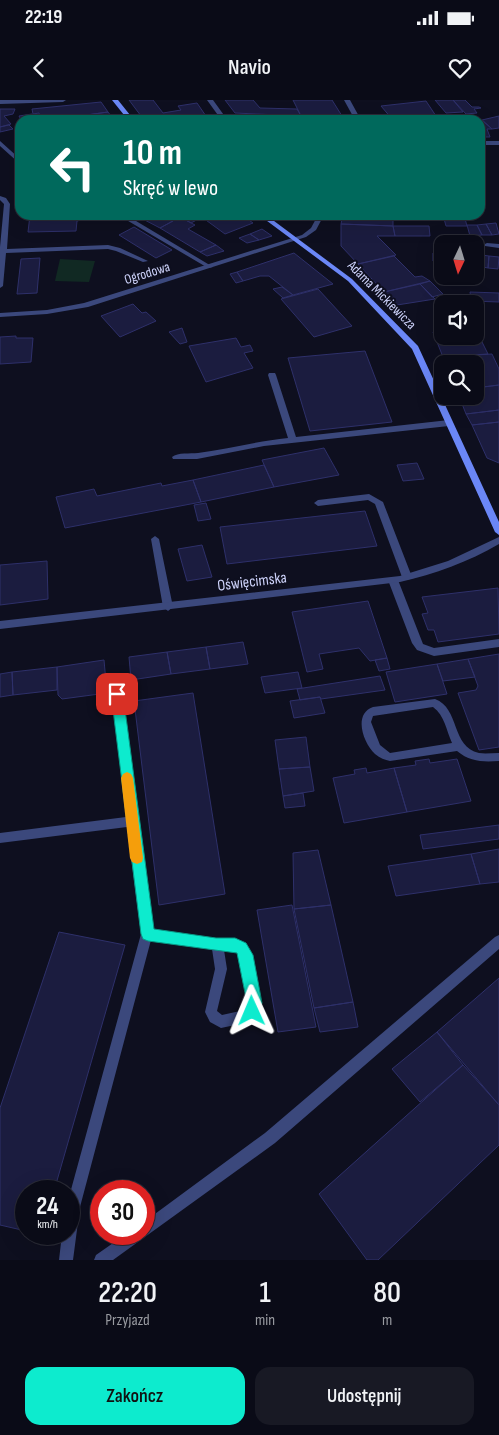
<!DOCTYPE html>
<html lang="pl">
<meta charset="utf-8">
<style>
:root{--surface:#0a0b17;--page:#181924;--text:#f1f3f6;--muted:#999ba1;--line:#2a2b36;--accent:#0debce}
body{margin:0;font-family:"Sofia Sans Condensed",sans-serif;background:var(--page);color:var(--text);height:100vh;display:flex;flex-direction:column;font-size:19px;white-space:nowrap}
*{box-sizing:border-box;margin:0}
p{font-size:16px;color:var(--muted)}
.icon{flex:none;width:28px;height:28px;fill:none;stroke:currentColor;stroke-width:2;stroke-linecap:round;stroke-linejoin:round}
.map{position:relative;height:1160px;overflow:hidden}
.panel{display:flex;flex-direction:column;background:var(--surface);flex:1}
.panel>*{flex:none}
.banner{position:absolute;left:15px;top:15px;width:470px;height:105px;border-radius:15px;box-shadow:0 5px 20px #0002,0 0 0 1px var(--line);background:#00695c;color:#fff;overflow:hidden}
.needle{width:32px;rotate:184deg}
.buttons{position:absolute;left:434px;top:135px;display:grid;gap:10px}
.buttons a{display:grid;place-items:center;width:50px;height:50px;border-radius:10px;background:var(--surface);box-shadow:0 5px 20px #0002,0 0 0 1px var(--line);font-size:25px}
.speed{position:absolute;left:15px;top:1080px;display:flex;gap:10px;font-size:25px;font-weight:700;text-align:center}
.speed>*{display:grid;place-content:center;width:65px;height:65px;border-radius:50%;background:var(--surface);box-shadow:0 5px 20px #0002,0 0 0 1px var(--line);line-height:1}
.speed small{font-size:12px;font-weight:400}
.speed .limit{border:8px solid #d22;background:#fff;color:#111}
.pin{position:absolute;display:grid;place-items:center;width:42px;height:42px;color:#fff;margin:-21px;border-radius:10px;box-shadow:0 2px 8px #0006}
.me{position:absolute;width:55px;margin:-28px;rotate:359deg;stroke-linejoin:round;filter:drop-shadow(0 0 4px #0008)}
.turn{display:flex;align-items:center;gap:18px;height:105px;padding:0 25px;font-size:22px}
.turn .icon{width:65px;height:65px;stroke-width:2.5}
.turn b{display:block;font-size:35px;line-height:42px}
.eta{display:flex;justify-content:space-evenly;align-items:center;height:85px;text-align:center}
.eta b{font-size:30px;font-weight:600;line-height:35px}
.action{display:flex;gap:10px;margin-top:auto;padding:10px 25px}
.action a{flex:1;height:58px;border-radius:15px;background:var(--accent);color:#111;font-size:20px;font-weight:600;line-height:58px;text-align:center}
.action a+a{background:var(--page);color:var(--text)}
.status{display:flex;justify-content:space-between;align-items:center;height:35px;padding:0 25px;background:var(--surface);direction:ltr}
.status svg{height:14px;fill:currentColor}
header{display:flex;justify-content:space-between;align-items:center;height:65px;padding:0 25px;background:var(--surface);font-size:22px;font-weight:600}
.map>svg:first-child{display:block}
</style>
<div class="status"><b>22:19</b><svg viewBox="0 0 49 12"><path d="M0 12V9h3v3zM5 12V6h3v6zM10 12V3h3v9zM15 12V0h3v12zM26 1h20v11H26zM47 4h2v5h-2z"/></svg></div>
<header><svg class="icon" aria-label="back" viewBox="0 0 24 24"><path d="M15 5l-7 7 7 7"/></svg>Navio<svg class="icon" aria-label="heart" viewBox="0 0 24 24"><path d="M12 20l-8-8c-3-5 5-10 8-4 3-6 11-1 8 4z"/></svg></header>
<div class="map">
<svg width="499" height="1160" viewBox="0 0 499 1160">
<rect width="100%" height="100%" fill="#0e0f1f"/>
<path fill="#112923" d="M60 159 95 161 89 182 55 181Z"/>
<path fill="#1b1c3f" stroke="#2e306a" d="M129 0H153L163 13 181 10 178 6 197 3 208 19 144 20Z
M225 0H253L260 8 297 9 301 16 235 13Z
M293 0H332L342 16H301Z
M435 0H453L463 12 446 13Z
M453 0H465L472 7H479L481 8 474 9 477 13 466 14Z
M426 1 438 19H392L381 6Z
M101 2 108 12 51 20H34L33 18H40L39 13 33 14 32 9Z
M0 9H15L13 14 4 16 11 24 0 27Z
M108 12 114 20H73L72 17Z
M32 14 34 20H21L19 16Z
M499 16V28L492 29 482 20Z
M374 18 413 19 414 20H374Z
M482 20 492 29H487L490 37H480Z
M9 25 13 29 0 32V27Z
M30 115H81V120L77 121 76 131 28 132Z
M139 115H164L162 116 173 121 160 128 137 116Z
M199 115H242L253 123 225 134Z
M199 115 202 117 191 123 180 117 186 115Z
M343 115H393V126L341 124Z
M443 115H464L467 126H446Z
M180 117 195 125 188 129 216 145 200 152 160 128Z
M496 123 499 134 492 135 486 124Z
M341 124 393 126 395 136H377L396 155 358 164 341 146Z
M486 124 492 135H482L477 125Z
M467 125H477L482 135 470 136Z
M393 126H429L430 136H395Z
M134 127 172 150 156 158 119 135Z
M262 129 272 136 259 140 250 134Z
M250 134 259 140 247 143 239 138Z
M216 145 224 151 207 156 200 152Z
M294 153 333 184 293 195 269 176H260L243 181 237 172Z
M433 153H442V162L433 161Z
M475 154 489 156 488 168 478 166Z
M394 156 415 177 422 176 430 181 384 192 358 164Z
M489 156 499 157 498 169 488 168Z
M40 158 37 193 17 194 21 159Z
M237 172 243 181 236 183 230 174Z
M430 181 443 194 432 197 420 184Z
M420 184 435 199 397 205 384 192Z
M282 187 293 195 283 198 273 189Z
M318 189 352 226 314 237 281 199Z
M470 192 499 193V202L471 201Z
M133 204 142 213 146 212 156 221 120 237 101 216Z
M182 228 187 242 180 244 169 232Z
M475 228 488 254 443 257 433 232 442 231V236H475Z
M16 236V238H33L31 262 0 264V237Z
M236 238 241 247 250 245 253 251 244 253 253 268 206 282 189 246Z
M365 251 392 322 310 331 288 258Z
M492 254 499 269V285L475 288V264H445L443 257Z
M499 285V310L466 314 459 296H475V288Z
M499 310V322L472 325 466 314Z
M499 322V363L487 358 472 325Z
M324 348 339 375 274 387 262 360Z
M417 363 424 379 403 381 397 365Z
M264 365 274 387 201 402 193 380Z
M193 380 201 402 65 428 56 397 94 389 97 396 161 383 162 386Z
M206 403 211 419 198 421 194 405Z
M365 411 377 446 227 464 220 427Z
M202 445 212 477 187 481 178 449Z
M47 461 48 499 0 505V465Z
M498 488 499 534 438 542 434 530H428L422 514 428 513 422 497Z
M368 501 387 558 370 561 359 548 319 554 323 569 307 572 292 512Z
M243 542 248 564 210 569 206 547Z
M206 547 210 569 171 574 167 552Z
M167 552 171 574 131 580 129 557Z
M499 554V647L479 650 458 593 476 590 478 586 468 559Z
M387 558 390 569 379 571 375 560Z
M468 559 475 577 443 581 437 564Z
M104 560 107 593 62 599 58 595 57 567Z
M437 564 447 594 395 602 386 572Z
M57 567V590L13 595 12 572Z
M12 572 13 595 0 597V574Z
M298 572 302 588 265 593 261 577Z
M380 576 385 590 321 599 320 597 300 600 297 589Z
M193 593 225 794 159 805 134 601Z
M320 597 325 613 294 618 290 601Z
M306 637 310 667 279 669 275 640Z
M429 659 430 663 457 659 471 701 407 712 394 668 416 665 415 661Z
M310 667 314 691 283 696 279 669Z
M366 668 367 673 394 668 407 712 344 723 333 678 355 674 354 670Z
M303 693 305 706 285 708 283 696Z
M499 725V739L423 749 420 735Z
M499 749V782L480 784 471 754Z
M318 750 331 805 294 809 293 753Z
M471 754 480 784 396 796 388 766Z
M292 805 316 927 278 932 257 810Z
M331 805 353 902 314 908 294 809Z
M59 832 125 845 54 1091H26V1131L0 1125V1008Z
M499 878V1005L437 932Z
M353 902 358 927 320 932 314 908Z
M437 932 463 965 420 1002 392 969Z
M463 965 499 1005V1045L378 1160H367L319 1094Z"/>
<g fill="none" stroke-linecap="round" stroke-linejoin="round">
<path fill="#3b487c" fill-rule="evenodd" d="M0 41 20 59V64L0 46Z
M118 115H126L213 167 208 168Z
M487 143 499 144V148L485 146V144Z
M269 273H275L276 275 296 337 449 320 453 323 449 326 264 346 197 359H173L172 357C178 352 190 354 198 353 229 349 258 341 288 338L268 275Z
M369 394 383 402 412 477 410 479 407 480 402 477 375 404 368 400 318 406 314 403 318 400Z
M155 436 159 439 173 507 168 511 163 507 151 439Z
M393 477 398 480 423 544 434 548 499 539V547L434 556 417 550 412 543 388 480Z
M435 599C460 608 451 647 479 653 485 654 492 653 499 653V661C483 662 470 662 457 651L390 661C385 660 380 658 375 654 363 643 353 614 373 607ZM433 607C445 616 446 630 452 643L390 653 380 645 371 622 373 616Z
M499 835V849L275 1043 113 1160H94L96 1155 126 1134H144V1122L265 1033 495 837Z"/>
<path fill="#3b487c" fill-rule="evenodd" d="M0 0H66L63 2 0 4Z
M207 0H213L226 18 248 15 336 18 339 20 248 19 216 20 220 18Z
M344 0H350L361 20H355Z
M480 41H499V45H480Z
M0 96 6 98 10 104 7 149 108 145 120 148 148 161 143 162 116 151 108 149 6 153 3 186 0 188V147L4 104 0 100Z
M318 115H324L316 130 306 137 88 207 47 214 0 217V213L47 210 84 203 302 135 311 128Z
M499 437V444C468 462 435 474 400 482L0 529V521L400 476 448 461Z
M117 590 121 591 122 594 152 829C173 832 193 836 214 838 224 839 235 836 244 843 252 849 255 865 256 875 259 889 261 903 254 916L240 924 221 928 210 922 205 912 215 869 212 849 151 840 80 1107 73 1160H59L62 1134H69V1097L141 834 127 727 0 743V733L126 717 112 594 113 591ZM224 850H234C246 860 247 893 246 907L240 911 222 915 217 911 227 869Z"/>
<path fill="#6b87f7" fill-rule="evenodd" d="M112 0H118L134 20H128Z
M259 115H266L352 179 418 246 499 422V435L495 432 412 249 348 181Z"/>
</g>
<path fill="#0debce" stroke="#089986" d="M117 590 123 594 154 829 216 838H235L246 843 253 855 262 903 257 916 252 918 247 916 245 911 247 903 237 853 148 841 143 839 141 834 111 594Z"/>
<path fill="#f59e0b" d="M127 672 131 674 133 678 143 758 142 762 137 764 132 762 130 758 121 678 123 674Z"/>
<g text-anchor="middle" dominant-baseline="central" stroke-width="4" stroke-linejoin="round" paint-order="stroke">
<g font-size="14" fill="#cfd4fc" stroke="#0e0f1f">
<text transform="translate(147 173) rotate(-17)">Ogrodowa</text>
<text transform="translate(382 195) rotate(45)">Adama Mickiewicza</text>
</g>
<g font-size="16" fill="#cfd4fc" stroke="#0e0f1f">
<text transform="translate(252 482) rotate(-7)">Oświęcimska</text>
</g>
</g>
</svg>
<div class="buttons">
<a><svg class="needle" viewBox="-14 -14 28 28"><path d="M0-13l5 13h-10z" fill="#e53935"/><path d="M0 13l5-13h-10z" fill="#999ba1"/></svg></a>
<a><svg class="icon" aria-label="sound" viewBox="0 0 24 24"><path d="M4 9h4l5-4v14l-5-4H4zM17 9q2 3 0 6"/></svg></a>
<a><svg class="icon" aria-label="search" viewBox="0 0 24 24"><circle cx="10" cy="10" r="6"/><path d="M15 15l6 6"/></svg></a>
</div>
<div class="speed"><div>24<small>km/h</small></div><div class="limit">30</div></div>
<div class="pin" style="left:117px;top:594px;background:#d93025"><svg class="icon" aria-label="arrive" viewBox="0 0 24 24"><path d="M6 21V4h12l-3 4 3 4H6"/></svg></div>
<svg class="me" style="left:252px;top:911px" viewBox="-20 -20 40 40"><path d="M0-17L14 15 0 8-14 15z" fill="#0debce" stroke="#fff" stroke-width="4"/></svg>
<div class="banner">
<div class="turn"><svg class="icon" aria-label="left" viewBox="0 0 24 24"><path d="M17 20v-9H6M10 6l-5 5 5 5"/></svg><div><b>10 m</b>Skręć w lewo</div></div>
</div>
</div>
<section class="panel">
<div class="eta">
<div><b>22:20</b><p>Przyjazd</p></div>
<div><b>1</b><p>min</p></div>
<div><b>80</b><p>m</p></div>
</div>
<div class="action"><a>Zakończ</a><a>Udostępnij</a></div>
</section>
